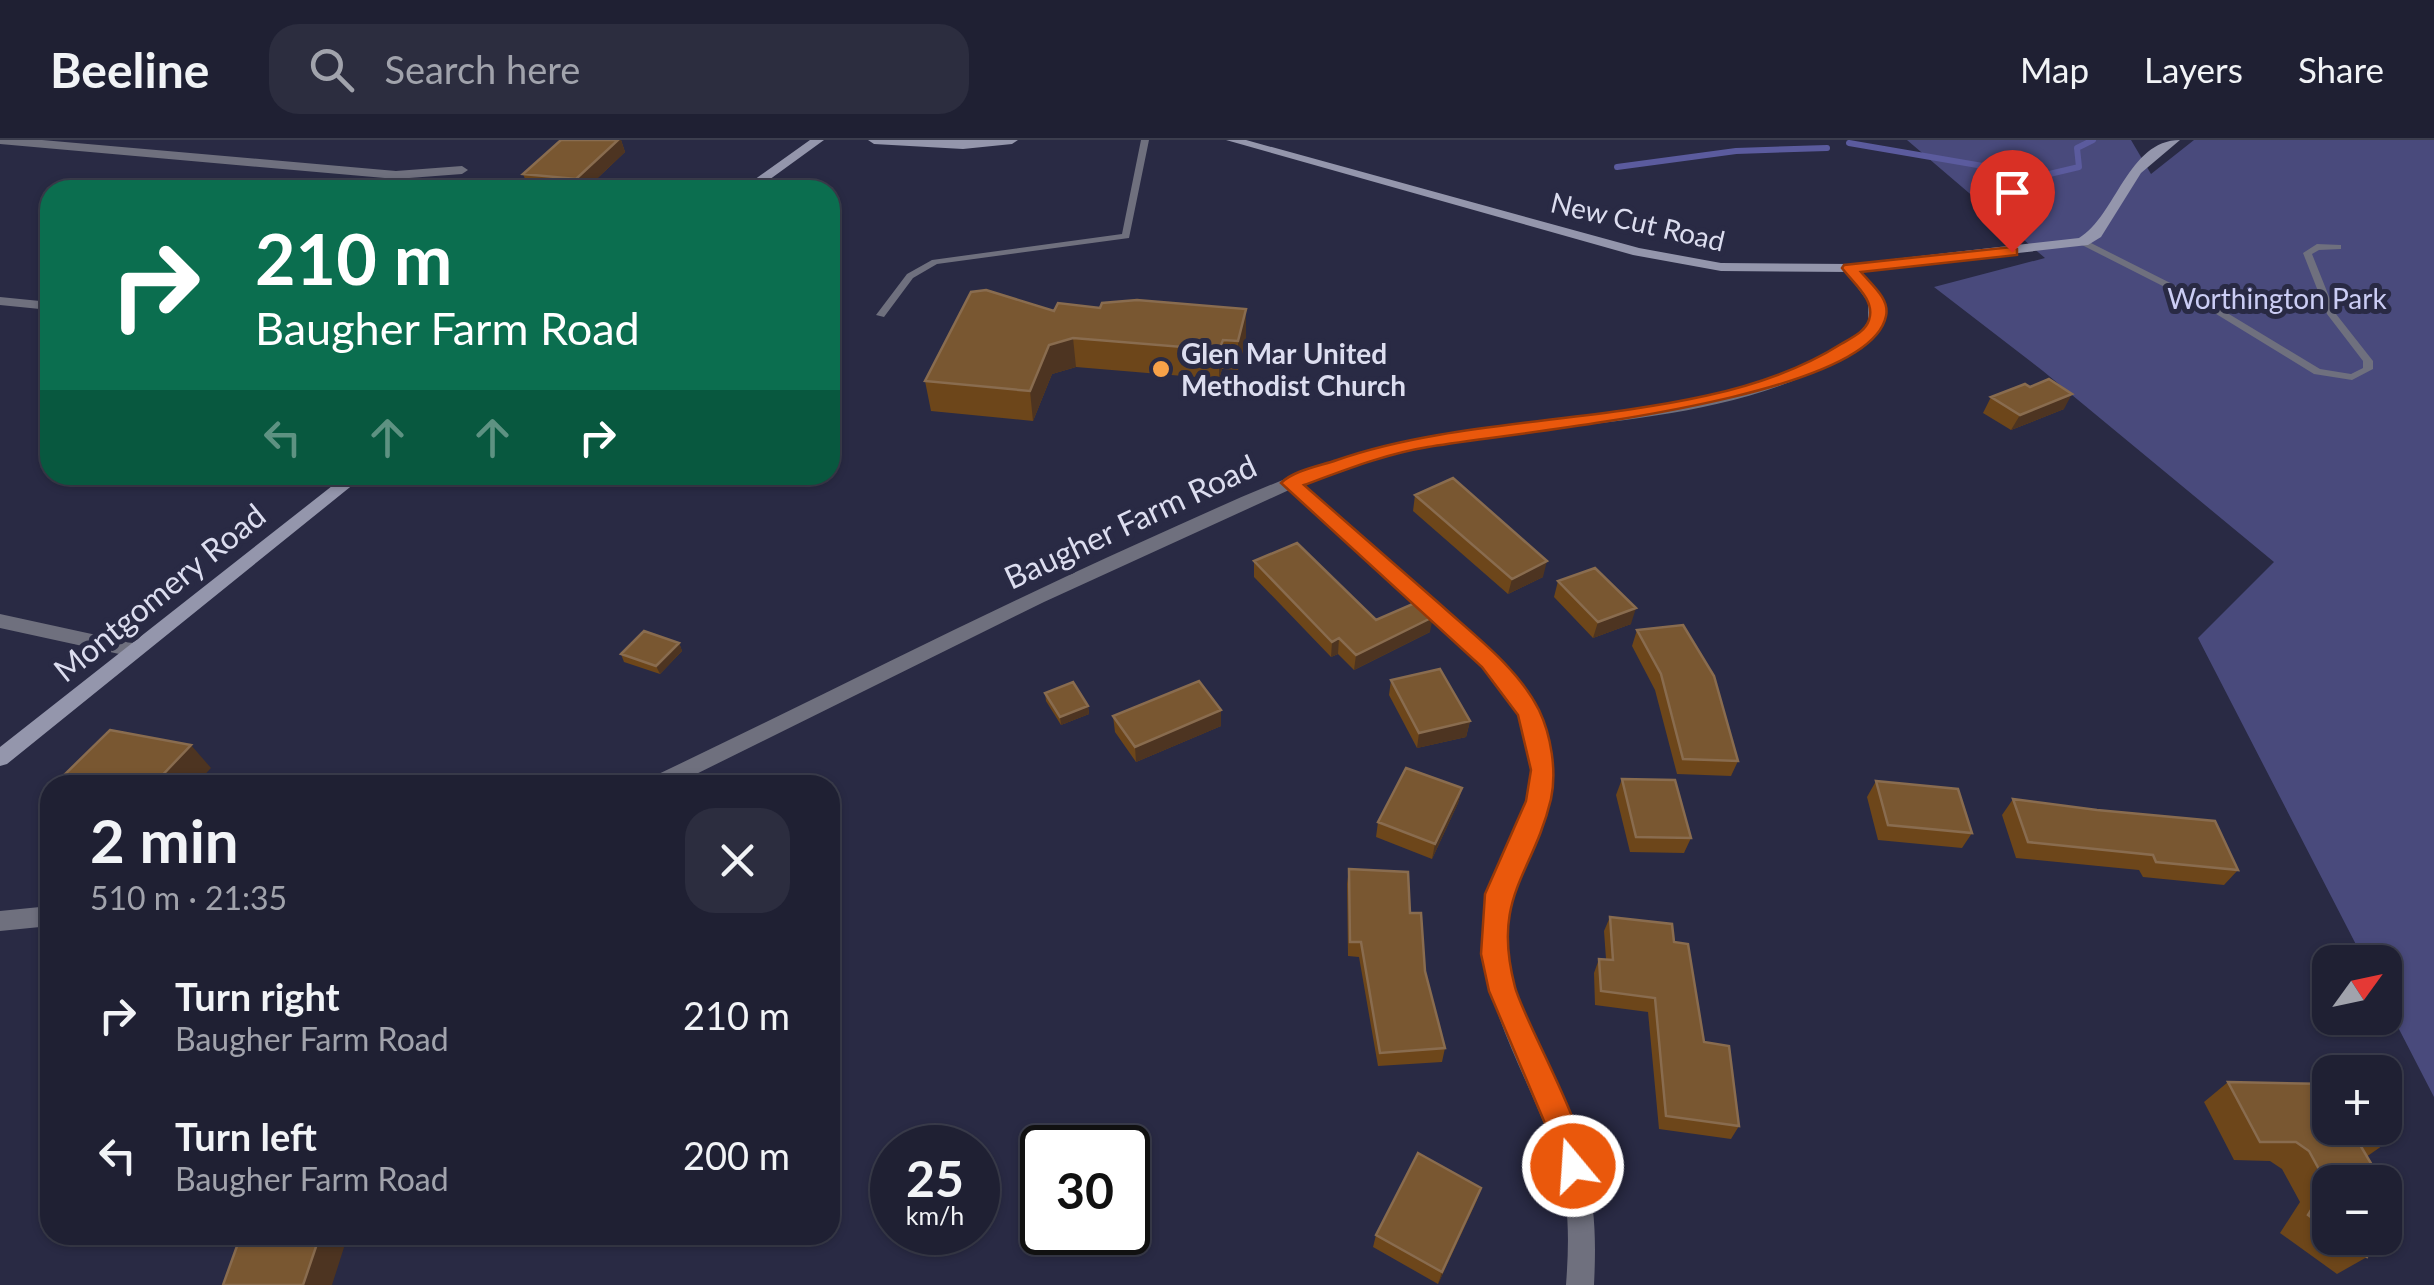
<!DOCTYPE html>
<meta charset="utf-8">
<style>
:root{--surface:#1f2033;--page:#2c2d3f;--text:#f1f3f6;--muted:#a1a3ac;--line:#3c3e4e}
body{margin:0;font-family:Lato,sans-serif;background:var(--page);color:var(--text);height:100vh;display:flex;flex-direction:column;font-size:38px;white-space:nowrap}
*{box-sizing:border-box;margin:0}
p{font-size:32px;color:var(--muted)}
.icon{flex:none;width:55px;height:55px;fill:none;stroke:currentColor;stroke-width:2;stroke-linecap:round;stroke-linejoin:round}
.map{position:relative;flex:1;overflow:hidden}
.sheet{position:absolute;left:40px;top:635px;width:800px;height:470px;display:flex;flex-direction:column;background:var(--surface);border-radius:30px;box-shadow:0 2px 8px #0004,0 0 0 2px var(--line)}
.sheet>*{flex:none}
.hud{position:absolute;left:40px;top:40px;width:800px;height:305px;border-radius:30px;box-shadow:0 2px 8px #0004,0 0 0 2px var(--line);background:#0b6e4f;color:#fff;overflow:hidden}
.needle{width:65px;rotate:57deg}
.fabs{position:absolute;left:2312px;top:805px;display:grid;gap:20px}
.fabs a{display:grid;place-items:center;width:90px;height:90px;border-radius:20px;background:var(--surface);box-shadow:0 2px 8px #0004,0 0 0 2px var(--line);font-size:50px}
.speed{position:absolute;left:870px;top:985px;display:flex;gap:20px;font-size:50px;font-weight:700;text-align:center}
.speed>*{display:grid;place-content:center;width:130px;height:130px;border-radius:50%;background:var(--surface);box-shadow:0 2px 8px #0004,0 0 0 2px var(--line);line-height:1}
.speed small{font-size:25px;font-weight:400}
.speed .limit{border:5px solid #111;border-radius:15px;background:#fff;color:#111}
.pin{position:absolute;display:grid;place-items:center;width:85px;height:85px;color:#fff;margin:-102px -42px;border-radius:50% 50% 50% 0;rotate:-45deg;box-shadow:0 0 10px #0007}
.pin .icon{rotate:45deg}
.me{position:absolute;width:110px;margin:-55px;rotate:342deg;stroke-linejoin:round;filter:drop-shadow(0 0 8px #0008)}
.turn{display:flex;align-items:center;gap:35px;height:210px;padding:0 50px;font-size:45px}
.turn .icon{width:130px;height:130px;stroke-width:2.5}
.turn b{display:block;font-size:70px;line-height:85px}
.lanes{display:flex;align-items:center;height:95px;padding:0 50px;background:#0003;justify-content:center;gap:50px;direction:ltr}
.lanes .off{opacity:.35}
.round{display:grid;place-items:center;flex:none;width:105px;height:105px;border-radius:30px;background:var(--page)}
.headline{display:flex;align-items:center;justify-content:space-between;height:170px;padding:0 50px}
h1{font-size:60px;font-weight:700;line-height:75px}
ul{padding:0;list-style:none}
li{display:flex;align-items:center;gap:30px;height:140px;padding:0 50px}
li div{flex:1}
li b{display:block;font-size:38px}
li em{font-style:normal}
header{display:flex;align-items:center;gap:60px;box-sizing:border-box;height:140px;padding:0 50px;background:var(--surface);border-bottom:2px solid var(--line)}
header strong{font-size:48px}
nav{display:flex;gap:55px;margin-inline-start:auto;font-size:35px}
.search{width:700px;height:90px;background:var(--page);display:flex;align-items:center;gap:25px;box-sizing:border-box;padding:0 35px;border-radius:30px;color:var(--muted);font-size:38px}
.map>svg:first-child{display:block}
</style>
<header>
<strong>Beeline</strong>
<div class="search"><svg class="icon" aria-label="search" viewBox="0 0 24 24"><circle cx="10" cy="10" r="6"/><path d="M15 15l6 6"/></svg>Search here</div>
<nav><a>Map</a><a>Layers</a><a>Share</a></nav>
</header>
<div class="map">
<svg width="2434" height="1145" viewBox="0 0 2434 1145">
<rect width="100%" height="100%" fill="#292a44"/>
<path fill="#494a7c" d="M1907 0H2131L2151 34 2194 0H2434V957L2385 862V822H2365L2198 498 2274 422 2043 231 1934 147 2045 118Z"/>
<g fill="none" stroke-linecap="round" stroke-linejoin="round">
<path stroke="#5b5b9e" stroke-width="6" d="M1849 3 2041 36 2079 27 2077 8 2093 0
M1617 27 1736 11 1827 8"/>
<path fill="#6f707e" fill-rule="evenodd" d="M1141 0H1149L1129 98 937 124 913 138 884 177 876 175 907 134 932 120 1122 94Z
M2083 99 2214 165 2320 229 2351 234 2363 228V221L2327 174 2303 113 2317 104 2341 105V109L2319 110 2312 114 2336 174 2373 221V229L2352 240 2314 234 2208 169 2080 104 2079 102Z"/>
<path fill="#6f707e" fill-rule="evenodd" d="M0 0H42L396 31 462 26 468 30 462 34 396 39 0 4Z
M1845 125H1855C1867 138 1887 157 1884 176 1880 199 1853 212 1835 222 1709 287 1563 280 1427 306 1384 314 1343 328 1303 344 1341 378 1379 412 1417 445 1476 498 1575 565 1549 659 1530 729 1495 763 1512 841 1526 905 1566 961 1584 1025 1596 1065 1596 1104 1594 1145H1566C1569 1104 1570 1064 1558 1024 1537 949 1487 882 1483 802 1482 771 1494 742 1507 715 1543 633 1543 589 1479 522L1289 350 1044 462 674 645H645L648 639C812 561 973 478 1139 403 1233 361 1328 314 1430 296 1560 273 1701 278 1821 217 1839 208 1858 199 1868 181V162L1843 128Z
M0 157 50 162V170L0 165Z
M0 474 133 503 143 510 133 517 0 488Z
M50 766V786L0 791V771Z"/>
<path fill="#9496ac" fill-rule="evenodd" d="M810 0H824L755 50H740Z
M868 0H1018L1012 4 963 9 874 4Z
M1226 0H1246L1639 108 1721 123 1850 124 2079 98C2116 76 2128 0 2180 0L2141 33 2101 97 2088 105 1850 132 1721 131 1633 115Z
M346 335H365L7 624 0 626V607Z"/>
</g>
<path fill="#6d461a" d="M561 0H621L625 12 585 50 529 49 523 34Z
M1054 171 1246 198 1238 230 1222 229 1219 239 1076 227 1052 234 1033 281 931 271 925 241Z
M1991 257 2064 269 2011 290 1983 273Z
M201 335H247L232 346 202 337Z
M1415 355 1543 437 1508 454 1413 371Z
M1254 421 1376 480 1430 492 1354 530 1338 514 1331 517 1254 437Z
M1558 441 1631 484 1593 498 1554 457Z
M1637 490 1738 621 1731 636 1677 634 1655 550 1632 506Z
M679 503 682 511 660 534 624 522 621 514Z
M1391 540 1470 581 1466 597 1417 608 1389 555Z
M1045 553 1088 566 1089 574 1061 585 1046 561Z
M1221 570V586L1136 622 1115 592 1113 576Z
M1622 639 1691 698 1684 713 1630 712 1616 655Z
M1876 641 1972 693 1962 708 1878 700 1867 657Z
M1462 648 1458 663 1432 719 1376 697 1378 682Z
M2013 659 2238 730 2224 745 2143 737 2139 730 2016 718 2002 675Z
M1349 729 1410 773 1445 908 1442 922 1378 926 1359 817 1348 816 1347 744Z
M1610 777 1674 802 1704 902 1739 986 1731 999 1659 989 1648 872 1595 865 1594 833 1599 819H1606L1604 791Z
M2228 942 2392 999 2330 1042V1098H2378L2367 1117 2337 1134 2280 1093 2300 1062 2282 1029 2270 1021 2234 1020 2204 962Z
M1477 1060 1438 1144 1373 1107 1376 1095Z"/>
<path fill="#4d3421" d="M618 0H621L625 12 585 50H580L576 39Z
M1246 169V198L1238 230V201Z
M1073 198 1076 227 1052 234 1033 281 1030 251 1049 205Z
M1223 200 1222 229 1219 239V210Z
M2072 254 2064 269 2011 290 2020 275Z
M224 335H247L232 346Z
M1547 421 1543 437 1508 454 1512 439Z
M1636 468 1631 484 1593 498 1598 482Z
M1433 477 1430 492 1354 530 1356 515Z
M1339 498 1338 514 1331 517 1332 502Z
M679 503 682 511 660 534 656 526Z
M1088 566 1089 574 1061 585 1060 577Z
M1221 570V586L1136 622 1135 607Z
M1470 581 1466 597 1417 608 1419 593Z
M191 605 211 628 195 645H153Z
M1462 648 1458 663 1432 719 1435 704Z
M1481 1048 1477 1060 1438 1144 1442 1132Z
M320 1095H348L332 1145H303Z"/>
<path fill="#795731" stroke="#896c4f" stroke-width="2.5" d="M561 0H618L576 39 523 34Z
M986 150 1054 171 1058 163 1100 168 1102 163 1137 160 1246 169 1238 201 1223 200 1219 210 1073 198 1049 205 1030 251 925 241 971 152Z
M2049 239 2072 254 2020 275 1991 257 2025 244 2030 247Z
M1453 338 1547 421 1512 439 1415 355Z
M1297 403 1376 480 1424 459 1433 477 1356 515 1339 498 1332 502 1254 421Z
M1595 428 1636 468 1598 482 1558 441Z
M1683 485 1714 536 1738 621 1683 619 1661 534 1637 490Z
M644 491 679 503 656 526 621 514Z
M1440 529 1470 581 1419 593 1391 540Z
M1199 541 1221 570 1135 607 1113 576Z
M1073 542 1088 566 1060 577 1045 553Z
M110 590 191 605 153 645H54Z
M1406 628 1462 648 1435 704 1378 682Z
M1622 639 1675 640 1691 698 1636 697Z
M1876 641 1958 649 1972 693 1888 685Z
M2013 659 2097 670 2215 681 2238 730 2156 722 2153 715 2028 702Z
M1349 729 1408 732 1410 773H1421L1425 831 1445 908 1380 913 1361 802H1350Z
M1610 777 1672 784 1674 802 1688 804 1704 902 1729 906 1739 986 1666 976 1655 858 1601 851 1599 819 1613 820Z
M2228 942 2330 944V988L2385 987 2392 999 2356 998 2382 1042H2330V1091L2308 1075 2327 1044 2309 1011 2296 1002H2260Z
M1418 1013 1481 1048 1442 1132 1376 1095Z
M2385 1048 2395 1066 2385 1085Z
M241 1095H320L303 1145H223Z
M2340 1098H2378L2367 1117Z"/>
<path fill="#ea580c" stroke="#983908" stroke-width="2.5" d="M2012 107 2017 109V115L1861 132C1872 145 1890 159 1886 176 1869 262 1505 293 1428 307 1385 314 1345 330 1304 345 1350 385 1395 425 1441 465 1475 496 1518 528 1539 570 1551 595 1557 631 1551 659 1533 735 1491 756 1515 847 1526 887 1597 1004 1583 1036L1573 1041 1562 1036 1552 1000 1489 851 1481 814 1485 754 1526 661 1531 630 1518 575 1482 527 1281 343C1294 330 1320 326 1337 320 1490 266 1706 290 1841 204 1851 198 1865 192 1869 180 1876 160 1853 143 1842 128L1844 125Z"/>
<circle fill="#f7a148" stroke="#292a44" stroke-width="4" cx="1161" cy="229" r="10"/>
<g text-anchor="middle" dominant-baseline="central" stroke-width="10" stroke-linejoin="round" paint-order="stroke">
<g font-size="28" fill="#dcddef" stroke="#292a44">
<text transform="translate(1638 81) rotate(13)">New Cut Road</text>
</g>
<g font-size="28" fill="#cbcdf4" stroke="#292a44">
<text x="2277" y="158">Worthington Park</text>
</g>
<g font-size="28" font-weight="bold" fill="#dcddef" stroke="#292a44" text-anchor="start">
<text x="1181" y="213">Glen Mar United<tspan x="1181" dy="32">Methodist Church</tspan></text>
</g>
<g font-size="32" fill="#dcddef" stroke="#292a44">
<text transform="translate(1130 381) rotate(-25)">Baugher Farm Road</text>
<text transform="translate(159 452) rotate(-39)">Montgomery Road</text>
</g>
</g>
</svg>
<div class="fabs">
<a><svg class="needle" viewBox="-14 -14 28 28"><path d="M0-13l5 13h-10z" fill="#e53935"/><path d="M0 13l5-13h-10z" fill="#a1a3ac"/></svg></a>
<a>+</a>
<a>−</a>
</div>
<div class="speed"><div>25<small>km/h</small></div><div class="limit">30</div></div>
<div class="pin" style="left:2012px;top:112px;background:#d93025"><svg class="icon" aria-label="arrive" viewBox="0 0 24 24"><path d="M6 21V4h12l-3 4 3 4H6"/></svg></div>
<svg class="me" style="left:1573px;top:1026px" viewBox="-20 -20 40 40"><circle r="17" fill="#ea580c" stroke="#fff" stroke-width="3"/><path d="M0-11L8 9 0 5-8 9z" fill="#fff"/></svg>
<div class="hud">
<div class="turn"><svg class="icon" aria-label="right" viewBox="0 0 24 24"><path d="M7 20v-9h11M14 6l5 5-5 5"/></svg><div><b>210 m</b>Baugher Farm Road</div></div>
<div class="lanes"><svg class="icon off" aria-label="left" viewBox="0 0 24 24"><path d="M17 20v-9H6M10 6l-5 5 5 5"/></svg><svg class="icon off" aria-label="ahead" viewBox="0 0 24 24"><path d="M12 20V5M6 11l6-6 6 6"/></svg><svg class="icon off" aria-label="ahead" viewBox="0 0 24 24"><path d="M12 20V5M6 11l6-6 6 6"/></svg><svg class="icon" aria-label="right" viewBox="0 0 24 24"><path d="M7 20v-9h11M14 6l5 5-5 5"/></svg></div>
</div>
<section class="sheet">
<div class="headline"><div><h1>2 min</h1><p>510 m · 21:35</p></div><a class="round"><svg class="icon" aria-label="close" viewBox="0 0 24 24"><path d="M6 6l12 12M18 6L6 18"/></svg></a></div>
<ul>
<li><svg class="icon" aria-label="right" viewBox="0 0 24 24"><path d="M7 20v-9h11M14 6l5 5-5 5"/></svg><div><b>Turn right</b><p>Baugher Farm Road</p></div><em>210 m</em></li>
<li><svg class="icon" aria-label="left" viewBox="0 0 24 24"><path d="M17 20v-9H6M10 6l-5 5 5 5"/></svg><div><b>Turn left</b><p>Baugher Farm Road</p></div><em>200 m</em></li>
</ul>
</section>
</div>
